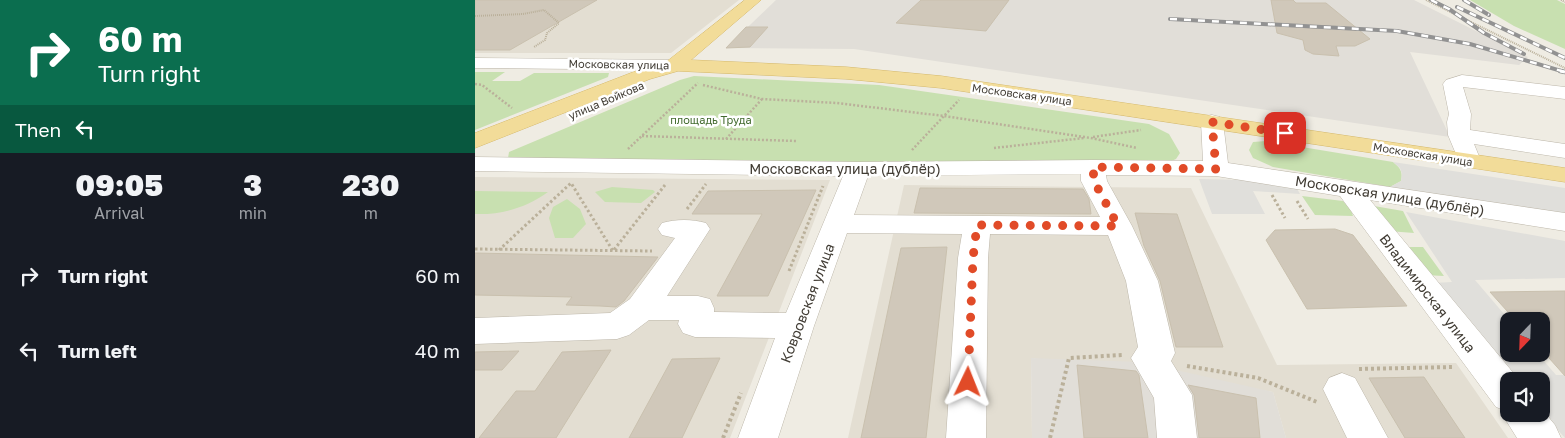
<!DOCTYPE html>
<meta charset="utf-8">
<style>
:root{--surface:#171b24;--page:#20242c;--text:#f1f3f6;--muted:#9ea1a6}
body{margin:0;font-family:"Golos Text",sans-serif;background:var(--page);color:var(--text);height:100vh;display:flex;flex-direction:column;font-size:19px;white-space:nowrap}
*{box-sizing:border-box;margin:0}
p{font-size:16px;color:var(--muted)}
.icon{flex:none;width:28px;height:28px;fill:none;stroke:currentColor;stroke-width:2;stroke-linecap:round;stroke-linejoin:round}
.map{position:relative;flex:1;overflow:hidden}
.sheet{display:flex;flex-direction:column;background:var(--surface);width:475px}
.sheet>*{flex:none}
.guide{background:#0b6e4f;color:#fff;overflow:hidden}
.needle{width:32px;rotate:203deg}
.controls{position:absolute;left:1025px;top:312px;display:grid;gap:10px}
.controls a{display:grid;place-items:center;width:50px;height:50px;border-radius:10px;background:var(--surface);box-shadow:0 1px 4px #0004;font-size:25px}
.pin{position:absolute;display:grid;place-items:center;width:42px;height:42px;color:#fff;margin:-21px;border-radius:10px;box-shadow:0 2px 8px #0006}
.me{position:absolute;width:55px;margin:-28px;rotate:2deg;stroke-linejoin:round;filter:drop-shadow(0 0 4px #0008)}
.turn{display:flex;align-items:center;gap:18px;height:105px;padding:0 15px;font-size:22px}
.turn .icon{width:65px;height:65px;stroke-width:2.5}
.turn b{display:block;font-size:35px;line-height:42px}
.then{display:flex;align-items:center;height:48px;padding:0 15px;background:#0003;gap:10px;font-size:19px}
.eta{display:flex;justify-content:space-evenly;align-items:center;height:85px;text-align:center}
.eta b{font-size:30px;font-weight:800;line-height:35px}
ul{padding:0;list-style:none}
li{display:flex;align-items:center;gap:15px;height:75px;padding:0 15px}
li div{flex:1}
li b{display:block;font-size:19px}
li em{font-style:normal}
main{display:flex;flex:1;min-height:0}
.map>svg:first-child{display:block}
</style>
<main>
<section class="sheet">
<div class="guide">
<div class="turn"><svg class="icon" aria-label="right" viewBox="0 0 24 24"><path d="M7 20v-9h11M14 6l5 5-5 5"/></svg><div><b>60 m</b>Turn right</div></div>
<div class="then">Then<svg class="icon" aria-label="left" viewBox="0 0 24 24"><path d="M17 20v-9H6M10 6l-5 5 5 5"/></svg></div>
</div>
<div class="eta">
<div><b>09:05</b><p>Arrival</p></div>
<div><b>3</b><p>min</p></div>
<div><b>230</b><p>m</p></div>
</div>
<ul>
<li><svg class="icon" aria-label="right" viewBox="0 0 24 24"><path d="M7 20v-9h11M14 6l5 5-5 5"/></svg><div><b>Turn right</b></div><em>60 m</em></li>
<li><svg class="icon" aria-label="left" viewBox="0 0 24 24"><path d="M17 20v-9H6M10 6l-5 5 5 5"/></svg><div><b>Turn left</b></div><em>40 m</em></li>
</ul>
</section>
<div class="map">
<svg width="1090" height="438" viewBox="0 0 1090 438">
<rect width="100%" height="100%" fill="#efece3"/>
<path fill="#e3ded2" d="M54 0H264L196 53H0V11Z
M0 177 355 180 255 438H0Z
M429 185 716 188 802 365 981 363 1033 438H811L798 392 556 358 557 438H373Z"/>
<path fill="#e1ded8" d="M301 0H939L1053 57 1044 65 935 52 975 137 379 49 251 48Z
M556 358 666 362 798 392 811 438H557Z"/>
<path fill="#c8e0b0" d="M995 0H1082L1090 4V49L1039 26Z
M0 72H30L17 81H45L59 73H134L133 77 0 130Z
M219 76 404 85 674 124 694 134 705 153 701 159 692 163H370L33 158 34 152 205 80Z
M791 141 918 162C925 168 928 171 926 181L915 187 798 167 778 158 774 150 778 142Z
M137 187 178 190 180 192 166 203 130 202 120 192Z
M0 191 73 192C51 208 26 215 0 214Z
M827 196 868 201 876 210 878 216 840 215Z
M92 199 105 209 111 224 98 238H80L74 218 78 207Z
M899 206 928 211 939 233 913 231Z
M929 247H948L969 276 950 275Z"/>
<path fill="#e0dfdb" d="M918 162 1090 188V214L915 187 926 181 927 174 925 168Z
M724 179 769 180 820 185 825 194 778 191 790 214H737Z
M931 212 1090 241V278L1000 280 1035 321 1034 354H1063L1081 375H1090V438L1066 411V381H1041L958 283 977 282Z"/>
<path fill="#d0c8ba" stroke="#c9c0ae" d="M0 0H122L35 50H0Z
M446 0H534L511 31 421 23Z
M796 0H818L821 3H851L895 39 880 46H861L864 56 838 54 830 50 828 40 802 33Z
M271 27H293L275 47 251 48Z
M445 188 608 189 614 199 616 214 439 213Z
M341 190 293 296H242L287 214H217L233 191Z
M660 213 702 214 748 347H701L685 281 669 246Z
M860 229 878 235 932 306 832 309 791 240 800 230Z
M472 247 451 438H386L426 248Z
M0 253 183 257 149 301 141 307 125 306 91 305 97 297 0 295Z
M1090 291V376L1066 349V321H1041L1015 292Z
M136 350 81 438H4L41 391H60L87 352Z
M44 351 27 370H0V352Z
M245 358 207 438H154L197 359Z
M602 365 661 371 664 375 673 438H609Z
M949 377 990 438H930L894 378Z
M713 385 781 398 785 438H724L719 395Z"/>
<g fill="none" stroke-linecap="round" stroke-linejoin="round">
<defs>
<path id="minor" d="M0 58 200 60 206 61 209 65 206 69 200 70 0 68Z
M987 75 1090 87V99L988 87 996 114 995 130 1090 144V158L999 144 1006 161 1002 166 994 168 986 166 973 135 972 122 974 114 968 84 971 80Z
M737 115 745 117 748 122 753 163 1090 213V231L895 200 1045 381H1034V414H1066V408L1080 425 1086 438H1042L1027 414 1029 410 1021 407 865 196 741 176 631 175 632 181 657 226 683 281 700 353 696 361 717 395 722 438H682L679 398 656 358 663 347 651 281 633 235 515 234 513 258 511 438H471L483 258 487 234 372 233 339 326 303 438H263L300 338 220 337 208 333 203 324 204 320H174L154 335 142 339 0 344V318L135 313 155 299 200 238 187 235 183 229 187 223C201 219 217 219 231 223L235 229 192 296H223L235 299 239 308V312L311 313 368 176 0 171V157L383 162 618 160 728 161 726 122 729 117ZM606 174V181L625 217 379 215 393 176Z
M867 373 880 378 913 438H872L848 389 854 378Z"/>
<path id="major" d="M270 0H286L216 60 371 67 466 76 1090 168V182L466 88 371 79 203 71 175 79 0 148V133L161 71 191 62Z"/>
</defs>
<use href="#minor" stroke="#bdb7aa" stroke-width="1"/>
<use href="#major" stroke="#d5b96c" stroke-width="1"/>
<path stroke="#bab09a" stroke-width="2" stroke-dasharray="1 1" stroke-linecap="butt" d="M951 0 1090 68
M1086 0 1090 2
M0 16 48 14 69 10 84 23 72 33 70 40 59 47"/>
<path stroke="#bab09a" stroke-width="2.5" stroke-dasharray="2 2" stroke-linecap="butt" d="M0 84 7 85 37 108
M228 85 287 99 362 103 469 116 616 138 662 148
M167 136 321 141
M618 137 666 130
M251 139 287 99
M519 148 609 138
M153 149 223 83
M437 150 484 100"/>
<path stroke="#bab09a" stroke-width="3" stroke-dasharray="2.5 2.5" stroke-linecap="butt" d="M797 195 810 218
M822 201 833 219
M212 209 231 184
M0 249 177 251
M24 250 96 183 138 251 190 185
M314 271 348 186"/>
<path stroke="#bab09a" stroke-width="4" stroke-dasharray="3 3" stroke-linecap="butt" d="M712 366 783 378 842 402
M884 369 978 367
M248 438 266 393
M575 438 594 358 647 355"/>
<use href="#minor" fill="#fff" fill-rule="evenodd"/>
<use href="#major" fill="#f2dc99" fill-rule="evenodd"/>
<defs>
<path id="rail-far1" d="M956 0 974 9 1009 33 1049 54
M989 0 1014 15
M982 7 1090 58
M695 19 922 31 995 44 1090 72"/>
<path id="rail" d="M1085 71 1090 72"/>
</defs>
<use href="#rail-far1" stroke="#929292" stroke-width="4"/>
<use href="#rail" stroke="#929292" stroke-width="4.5"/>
<use href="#rail-far1" stroke="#fff" stroke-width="2.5" stroke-dasharray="7" stroke-linecap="butt"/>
<use href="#rail" stroke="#fff" stroke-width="3" stroke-dasharray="9" stroke-linecap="butt"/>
</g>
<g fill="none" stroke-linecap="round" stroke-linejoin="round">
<path stroke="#e14b28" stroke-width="9" stroke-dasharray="0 16.2" d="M493 382 498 258 502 225 643 226 619 181 618 167 741 169 737 122 810 133"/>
</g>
<g text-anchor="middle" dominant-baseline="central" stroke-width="5" stroke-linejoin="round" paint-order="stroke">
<g font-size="11" fill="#413c34" stroke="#fff">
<text transform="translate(144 64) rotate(1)">Московская улица</text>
<text transform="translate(547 94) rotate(8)">Московская улица</text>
<text transform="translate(131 100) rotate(-23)">улица Войкова</text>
<text transform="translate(948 154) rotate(9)">Московская улица</text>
</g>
<g font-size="11" fill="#436b2f" stroke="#fff">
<text x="236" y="119">площадь Труда</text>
</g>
<g font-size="14" fill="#413c34" stroke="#fff">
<text x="370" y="168">Московская улица (дублёр)</text>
<text transform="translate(915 195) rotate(9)">Московская улица (дублёр)</text>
<text transform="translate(953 293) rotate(52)">Владимирская улица</text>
<text transform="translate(332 303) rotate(-69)">Ковровская улица</text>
</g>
</g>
</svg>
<div class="controls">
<a><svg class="needle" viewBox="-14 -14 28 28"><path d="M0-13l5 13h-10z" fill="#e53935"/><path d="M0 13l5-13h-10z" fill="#9ea1a6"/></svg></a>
<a><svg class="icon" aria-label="sound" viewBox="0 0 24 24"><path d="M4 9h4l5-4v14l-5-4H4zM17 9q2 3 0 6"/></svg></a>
</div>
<div class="pin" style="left:810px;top:133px;background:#d93025"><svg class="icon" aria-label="arrive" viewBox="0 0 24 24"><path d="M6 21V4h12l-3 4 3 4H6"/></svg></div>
<svg class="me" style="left:493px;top:382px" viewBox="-20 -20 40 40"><path d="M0-17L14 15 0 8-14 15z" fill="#e14b28" stroke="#fff" stroke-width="4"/></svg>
</div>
</main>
